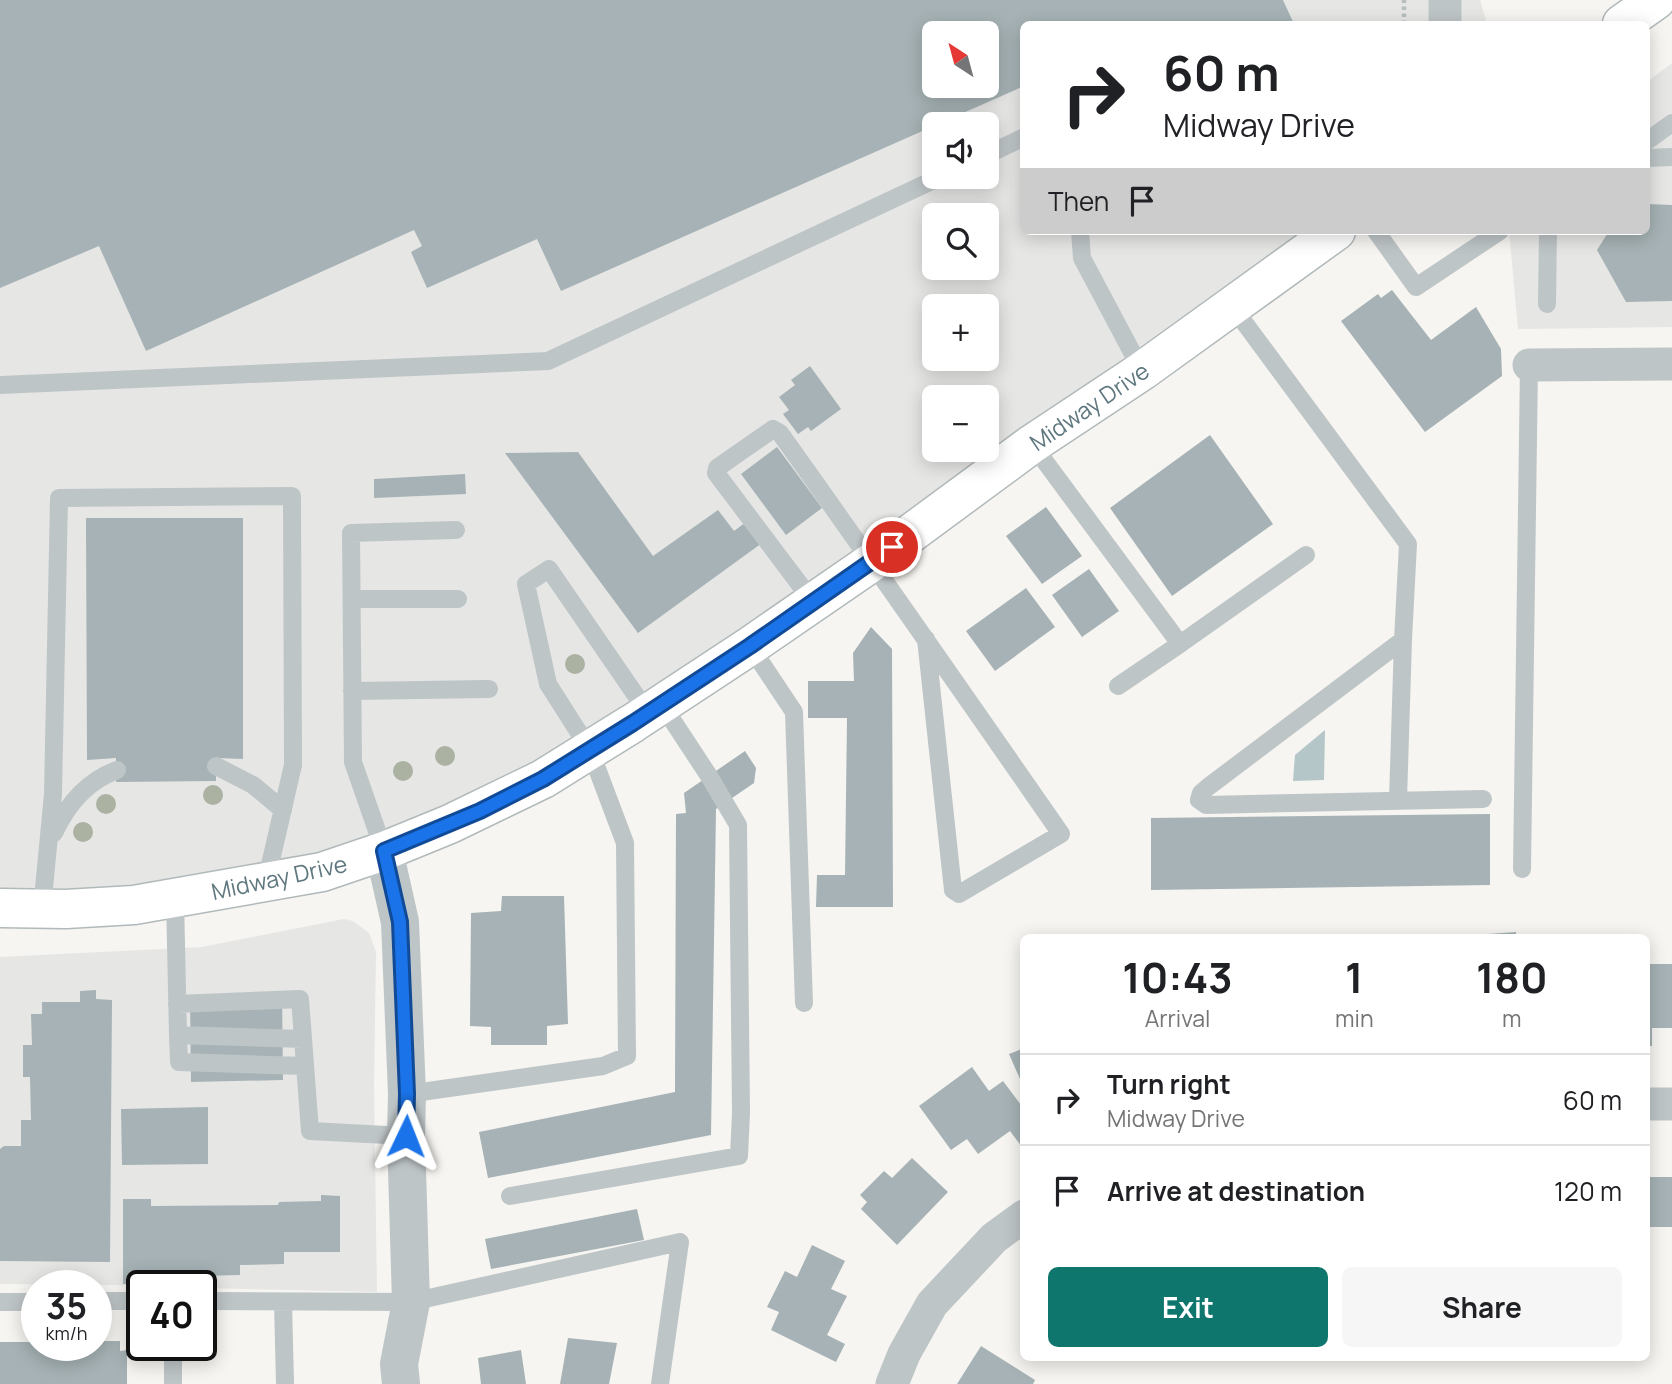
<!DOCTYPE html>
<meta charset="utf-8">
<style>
:root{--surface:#fff;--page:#f6f6f6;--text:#202124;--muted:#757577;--line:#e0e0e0;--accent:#0f766e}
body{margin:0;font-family:Manrope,sans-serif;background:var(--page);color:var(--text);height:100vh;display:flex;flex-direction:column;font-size:26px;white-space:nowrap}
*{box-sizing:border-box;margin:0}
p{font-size:23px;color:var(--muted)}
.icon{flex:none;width:38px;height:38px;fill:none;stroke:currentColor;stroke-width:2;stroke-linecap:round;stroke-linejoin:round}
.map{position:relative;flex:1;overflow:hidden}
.details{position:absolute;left:1020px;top:934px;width:630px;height:427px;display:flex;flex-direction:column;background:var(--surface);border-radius:10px;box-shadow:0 4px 18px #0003}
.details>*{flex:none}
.banner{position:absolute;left:1020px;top:21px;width:630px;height:214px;border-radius:10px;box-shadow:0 4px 18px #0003;background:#fff;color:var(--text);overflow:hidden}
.needle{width:46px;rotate:324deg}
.tools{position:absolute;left:922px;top:21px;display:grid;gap:14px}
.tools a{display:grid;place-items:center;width:77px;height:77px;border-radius:10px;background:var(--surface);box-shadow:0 4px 18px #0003;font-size:35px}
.speed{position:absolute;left:21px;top:1270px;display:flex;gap:14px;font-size:35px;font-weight:700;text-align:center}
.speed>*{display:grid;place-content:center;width:91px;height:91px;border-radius:50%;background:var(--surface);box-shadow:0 4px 18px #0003;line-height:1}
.speed small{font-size:18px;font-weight:400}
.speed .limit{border:4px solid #111;border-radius:10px;background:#fff;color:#111}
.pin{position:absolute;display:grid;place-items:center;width:60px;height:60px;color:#fff;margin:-30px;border:4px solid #fff;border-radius:50%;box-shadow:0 2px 7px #0007}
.me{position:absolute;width:77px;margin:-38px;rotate:2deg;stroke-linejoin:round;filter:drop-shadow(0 0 5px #0008)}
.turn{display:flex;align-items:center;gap:24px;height:147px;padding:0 28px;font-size:32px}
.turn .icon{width:91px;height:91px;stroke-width:2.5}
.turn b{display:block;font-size:49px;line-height:60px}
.then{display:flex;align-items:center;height:66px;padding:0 28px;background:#0003;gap:14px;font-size:26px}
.eta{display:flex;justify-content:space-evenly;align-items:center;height:119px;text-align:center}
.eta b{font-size:42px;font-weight:700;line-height:49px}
.action{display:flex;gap:14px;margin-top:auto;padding:14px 28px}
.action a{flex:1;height:80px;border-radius:10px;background:var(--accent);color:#fff;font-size:28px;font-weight:700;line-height:80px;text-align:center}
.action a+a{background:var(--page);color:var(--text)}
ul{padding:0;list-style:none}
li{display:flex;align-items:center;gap:21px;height:91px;padding:0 28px;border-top:2px solid var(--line)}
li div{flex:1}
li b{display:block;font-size:26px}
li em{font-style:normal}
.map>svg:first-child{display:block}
</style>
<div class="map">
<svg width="1672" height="1384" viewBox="0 0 1672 1384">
<rect width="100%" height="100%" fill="#f6f5f1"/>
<path fill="#e6e6e5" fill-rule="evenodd" d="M0 0H1480L1487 24H1024V231H1313L617 728 316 865 137 899 0 897ZM934 33H987V86H934ZM934 124H987V177H934ZM934 215H987V268H934ZM934 306H987V359H934ZM934 397H987V450H934Z
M1672 63V327L1518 329 1509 231H1647V82Z
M344 919 353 921 369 933 376 952 374 1087 377 1292 201 1288V1286L0 1284V957L202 947Z"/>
<path fill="#b4c6c7" d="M1325 730 1324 780 1293 781 1295 755Z"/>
<path fill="#a6b2b5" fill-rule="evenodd" d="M0 0H1283L1294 24H1024V86L561 291 537 239 427 288 411 252 422 246 414 230 146 351 99 246 0 288ZM934 33H987V86H934Z
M1647 204 1672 205V301L1626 302 1597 250 1609 231H1647Z
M1392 290 1431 340 1476 307 1501 349 1502 376 1425 432 1341 321 1378 294 1381 298Z
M810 366 841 409 811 431 808 427 798 434 783 414 789 410 779 397 795 385 791 380Z
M1210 435 1273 524 1172 596 1110 508Z
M777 447 822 508 786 535 741 474Z
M578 452 653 556 718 510 734 531 746 522 762 543 638 633 505 453Z
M465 474 466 494 374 498V479Z
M1046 507 1082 556 1042 584 1006 536Z
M86 518H243V759L216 758V781L116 782V758L87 760Z
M1089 569 1119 611 1082 637 1052 595Z
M1026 588 1055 627 995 671 966 631Z
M871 627 892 649 893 907H816L817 875H845L847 718H808V681H854L853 653Z
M745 751 756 768 754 783 716 809 711 1135 488 1178 479 1132 675 1092 676 814 686 813 684 793Z
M1490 814V885L1151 890V818Z
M502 896H564L568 1024 547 1026V1045H491V1027L470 1026 471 913 501 911Z
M1516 932V938H1488V934Z
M1647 964H1672V1028H1652V1046H1647Z
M96 990V999L112 1000 110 1262 0 1261V1149L4 1146H21V1120H31L30 1077H23V1045H32L31 1014H42V1002H80V991Z
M282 993 283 1080 191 1082 190 995Z
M1024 1048V1088L1009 1054Z
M972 1067 989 1091 1003 1081 1024 1109V1145L1022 1147 1010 1131 978 1154 967 1139 951 1150 919 1106Z
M208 1107V1164L122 1165 121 1109Z
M912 1158 948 1192 897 1245 861 1209 867 1202 860 1195 884 1171 892 1178Z
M1650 1177H1672V1227H1650Z
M321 1195 340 1196V1252H284V1264L240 1265V1275L198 1276V1283L123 1284V1199H151V1206L278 1205 279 1202 321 1201Z
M637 1209 644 1240 491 1269 485 1239Z
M812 1245 845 1261 831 1289 847 1296 827 1335 845 1344 836 1362 771 1330 779 1312 767 1307 785 1271 797 1277Z
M568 1338 617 1343 609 1384H560Z
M96 1341H120V1351L127 1350V1384H0V1342H37V1346H96Z
M981 1346 1035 1380 1033 1384H957Z
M521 1350 526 1384H481L478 1358Z"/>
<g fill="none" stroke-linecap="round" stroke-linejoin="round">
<defs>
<path id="primary" d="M1622 24 1656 0
M0 908 66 909 134 905 322 872 384 851 450 824 543 779 633 723 750 646 872 562 1032 444 1142 371 1336 231"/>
</defs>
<use href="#primary" stroke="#b1b9bb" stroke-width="41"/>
<path stroke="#b8bdbe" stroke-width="4.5" stroke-dasharray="3.5 3.5" stroke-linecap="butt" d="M1404 24V0"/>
<path stroke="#bec5c7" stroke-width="18" d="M1647 141 1672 123
M987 155 1024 137
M1647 158 1672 157
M1080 231 1082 258 1142 371
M1376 231 1416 287 1500 231
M1547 304 1548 231
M1232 306 1408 544 1403 640
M0 385 548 361 940 177
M1032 444 1180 644 1306 555
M352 599H458
M813 602 716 473 717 468 773 429 780 433C875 566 968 700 1061 834L959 894 953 890 926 639
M750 646 794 712 804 1003
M1118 686 1180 644
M352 691 489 689
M216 766 253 785 283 810
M1398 800 1403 640 1208 787 1201 793 1199 800 1206 805 1483 799
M54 833C67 805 87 781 117 770
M384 851 353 762 351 533 456 530
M1522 869 1529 365
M175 899 178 1035 303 1039
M42 909 53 794 59 498 292 496 293 765 266 882
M177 1004 300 999 310 1131 406 1136
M178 1035 179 1062 305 1066
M407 1094 603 1066 627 1056 625 843 590 750 548 684 526 584 549 569 648 713
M510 1196 739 1156 741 1113 738 825 709 776 661 703
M96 1301H142
M201 1301 411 1302 680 1242 660 1384
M0 1302H37
M283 1302 285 1384
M173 1346V1384"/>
<path stroke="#bec5c7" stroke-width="33" d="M1445 0V24
M1529 365 1672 364
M1647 1104H1672
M892 1384 904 1354 932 1304 994 1238 1024 1216"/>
<path stroke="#bec5c7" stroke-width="38" d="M384 851 400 922 407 1094 406 1136 411 1302 399 1364 401 1384"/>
<use href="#primary" stroke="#fff" stroke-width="38"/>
</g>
<g fill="#abb2a2">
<circle cx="575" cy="664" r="10"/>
<circle cx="445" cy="756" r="10"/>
<circle cx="403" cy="771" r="10"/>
<circle cx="213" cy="795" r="10"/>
<circle cx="106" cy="804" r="10"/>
<circle cx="83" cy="832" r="10"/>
</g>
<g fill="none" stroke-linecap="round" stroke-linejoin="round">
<defs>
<path id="route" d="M406 1136 407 1094 400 922 384 851 480 811 543 779 633 723 750 646 892 547"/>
</defs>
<use href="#route" stroke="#114b97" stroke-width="18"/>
<use href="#route" stroke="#1a73e8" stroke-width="12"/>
</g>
<g text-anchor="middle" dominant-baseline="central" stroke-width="7" stroke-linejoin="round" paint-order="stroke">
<g font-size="23" fill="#5f787f" stroke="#fff">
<text transform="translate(1089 406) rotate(-34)">Midway Drive</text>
<text transform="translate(279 877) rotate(-12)">Midway Drive</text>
</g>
</g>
</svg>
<div class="tools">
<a><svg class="needle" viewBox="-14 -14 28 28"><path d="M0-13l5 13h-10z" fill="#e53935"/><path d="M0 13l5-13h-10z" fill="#757577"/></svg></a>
<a><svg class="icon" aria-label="sound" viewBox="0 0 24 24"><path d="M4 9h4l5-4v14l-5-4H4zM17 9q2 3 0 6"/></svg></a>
<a><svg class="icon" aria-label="search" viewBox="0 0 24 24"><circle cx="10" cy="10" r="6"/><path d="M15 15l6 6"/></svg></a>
<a>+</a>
<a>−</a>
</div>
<div class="speed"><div>35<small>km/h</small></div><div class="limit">40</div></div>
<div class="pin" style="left:892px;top:547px;background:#d93025"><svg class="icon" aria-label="arrive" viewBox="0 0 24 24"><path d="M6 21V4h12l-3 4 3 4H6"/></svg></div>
<svg class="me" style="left:406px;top:1136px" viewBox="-20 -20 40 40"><path d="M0-17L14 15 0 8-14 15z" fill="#1a73e8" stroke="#fff" stroke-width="4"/></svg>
<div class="banner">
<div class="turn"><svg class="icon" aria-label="right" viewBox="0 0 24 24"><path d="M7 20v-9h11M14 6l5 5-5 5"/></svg><div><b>60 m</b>Midway Drive</div></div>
<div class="then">Then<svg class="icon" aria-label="arrive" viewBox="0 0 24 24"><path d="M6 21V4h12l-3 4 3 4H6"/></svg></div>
</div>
<section class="details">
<div class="eta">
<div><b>10:43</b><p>Arrival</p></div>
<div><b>1</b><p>min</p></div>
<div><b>180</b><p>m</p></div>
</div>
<ul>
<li><svg class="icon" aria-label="right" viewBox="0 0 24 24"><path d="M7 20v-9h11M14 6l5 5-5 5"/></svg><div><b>Turn right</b><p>Midway Drive</p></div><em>60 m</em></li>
<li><svg class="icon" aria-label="arrive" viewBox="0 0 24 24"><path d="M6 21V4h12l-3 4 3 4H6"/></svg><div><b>Arrive at destination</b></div><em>120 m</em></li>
</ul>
<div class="action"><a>Exit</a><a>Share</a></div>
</section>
</div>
